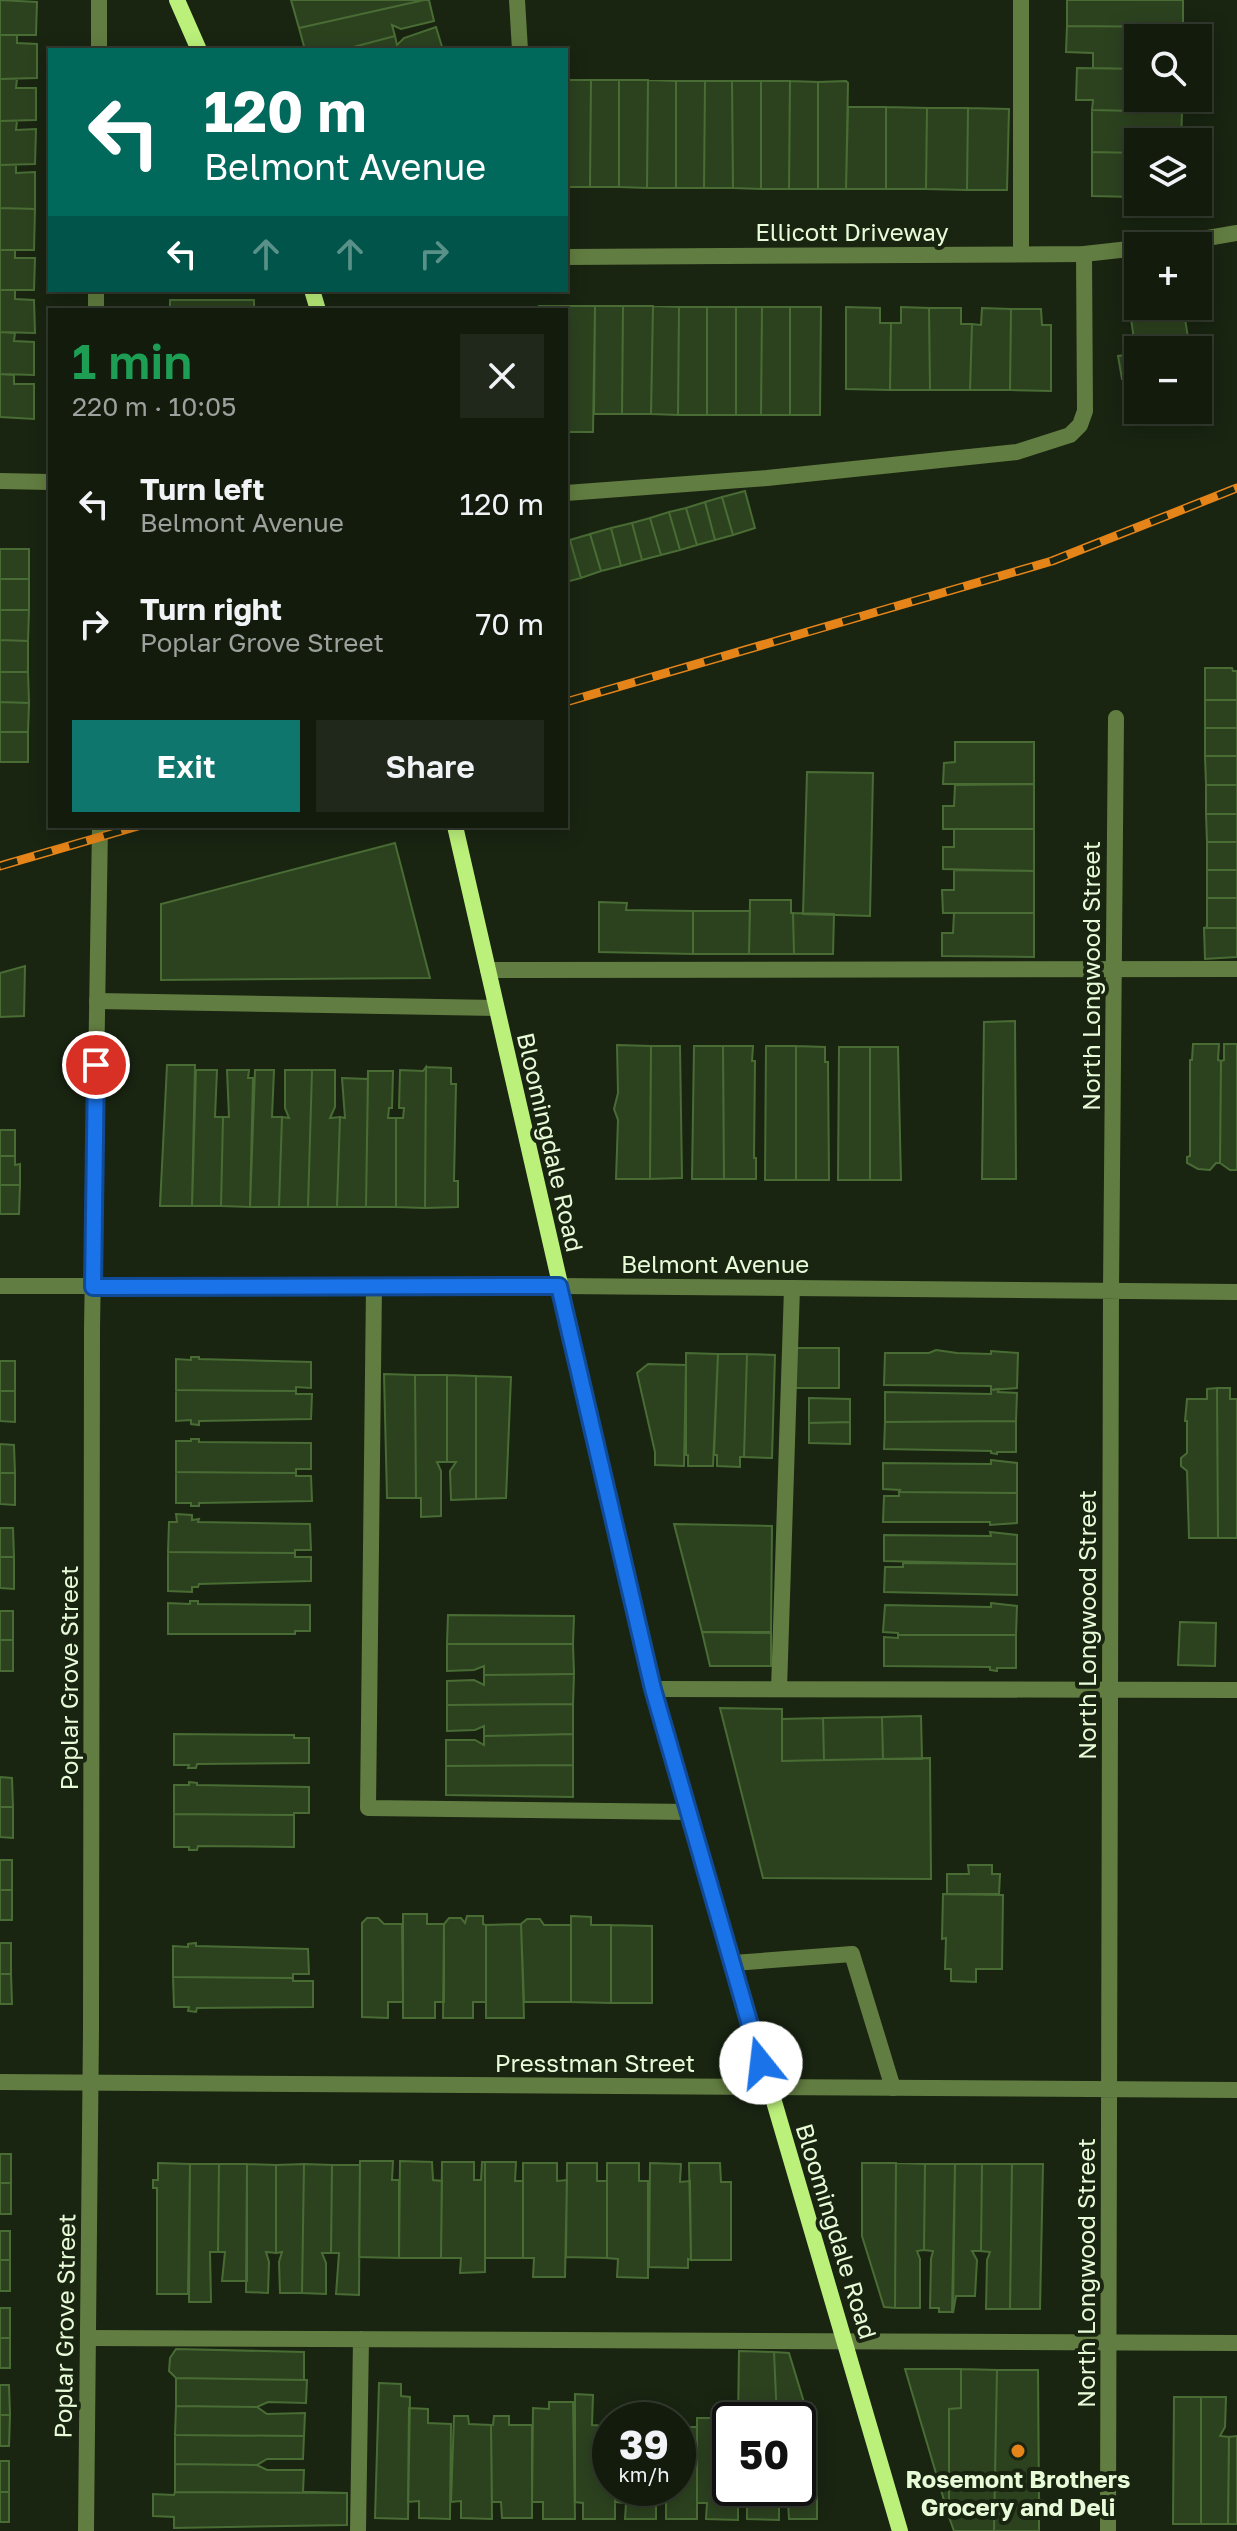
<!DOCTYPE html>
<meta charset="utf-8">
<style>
:root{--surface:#131b0d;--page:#20281b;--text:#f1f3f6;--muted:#9da19d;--line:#32392e;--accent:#0f766e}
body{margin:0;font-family:"Golos Text",sans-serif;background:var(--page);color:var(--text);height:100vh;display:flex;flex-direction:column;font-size:30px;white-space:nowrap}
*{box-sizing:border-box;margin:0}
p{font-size:26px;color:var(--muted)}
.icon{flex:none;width:44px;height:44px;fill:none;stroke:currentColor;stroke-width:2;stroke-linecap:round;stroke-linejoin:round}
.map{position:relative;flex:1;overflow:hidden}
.side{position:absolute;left:48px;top:308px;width:520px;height:520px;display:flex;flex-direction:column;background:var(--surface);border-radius:0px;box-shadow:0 4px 20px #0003,0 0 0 2px var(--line)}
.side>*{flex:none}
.hud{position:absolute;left:48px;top:48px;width:520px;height:244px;border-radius:0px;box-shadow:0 4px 20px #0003,0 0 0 2px var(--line);background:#00695c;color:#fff;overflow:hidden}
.controls{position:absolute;left:1124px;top:24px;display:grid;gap:16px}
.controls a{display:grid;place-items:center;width:88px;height:88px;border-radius:0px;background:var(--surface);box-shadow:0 4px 20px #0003,0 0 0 2px var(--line);font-size:40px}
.speed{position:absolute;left:592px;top:2402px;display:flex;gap:16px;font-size:40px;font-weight:700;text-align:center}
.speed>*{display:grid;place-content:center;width:104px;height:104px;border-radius:50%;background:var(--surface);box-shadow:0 4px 20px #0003,0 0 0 2px var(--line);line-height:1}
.speed small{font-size:20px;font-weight:400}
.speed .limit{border:4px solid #111;border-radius:12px;background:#fff;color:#111}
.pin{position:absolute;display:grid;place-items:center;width:68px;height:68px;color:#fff;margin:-34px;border:4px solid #fff;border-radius:50%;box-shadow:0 2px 8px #0007}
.me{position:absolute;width:88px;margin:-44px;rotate:344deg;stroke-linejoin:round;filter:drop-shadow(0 0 6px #0008)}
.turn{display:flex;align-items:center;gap:28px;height:168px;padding:0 24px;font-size:36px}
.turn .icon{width:104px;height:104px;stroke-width:2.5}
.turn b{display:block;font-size:56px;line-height:68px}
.lanes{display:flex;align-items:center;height:76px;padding:0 24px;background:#0003;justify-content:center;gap:40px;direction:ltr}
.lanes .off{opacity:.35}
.round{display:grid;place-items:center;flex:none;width:84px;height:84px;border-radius:0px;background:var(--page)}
.headline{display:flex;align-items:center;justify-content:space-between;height:136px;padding:0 24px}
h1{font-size:48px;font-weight:600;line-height:60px;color:#1e9e55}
.action{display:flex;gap:16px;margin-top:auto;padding:16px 24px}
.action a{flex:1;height:92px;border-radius:0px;background:var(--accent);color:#fff;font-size:32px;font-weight:600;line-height:92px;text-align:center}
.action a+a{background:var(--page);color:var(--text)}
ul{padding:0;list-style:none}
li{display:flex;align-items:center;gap:24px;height:120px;padding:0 24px}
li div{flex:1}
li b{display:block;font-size:30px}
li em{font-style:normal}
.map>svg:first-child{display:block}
</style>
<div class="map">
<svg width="1237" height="2531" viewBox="0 0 1237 2531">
<rect width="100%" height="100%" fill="#192411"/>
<path fill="#2c421f" stroke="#496c34" stroke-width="2" d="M0 0 37 2 36 35H0Z
M291 0H424L299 28Z
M424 0H429L434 21 401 29 392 25 395 36 342 50H305L299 28Z
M1067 0H1183V27L1067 26Z
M1067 26 1183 27V38H1138V69L1093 68V53L1066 52Z
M436 27 443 50H342L395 36 397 45 404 38Z
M0 35H17V43L37 44V78L0 79Z
M1077 68 1138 69V98H1182V112L1092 110 1093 100H1076Z
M0 79H17L16 88H36V120L0 121Z
M566 80H591L590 187H566Z
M591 80H619V187H590Z
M619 80H648L647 188 619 187Z
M648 80 676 81V188H647Z
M676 81H705L704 188H676Z
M705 81H732L733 188H704Z
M732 81H761V189L733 188Z
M761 81H790L789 189H761Z
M790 81 818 82V189H789Z
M846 81 848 83 846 189H818V82Z
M848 107H886V189H846Z
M886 107 927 108 926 189H886Z
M927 108H968L967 190 926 189Z
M968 108 1009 109 1007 190H967Z
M1092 110 1182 112 1181 142H1138V153L1092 152Z
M0 121H17L16 130 36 129 35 164 0 165Z
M1092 152 1138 153V191H1133L1134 197 1092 196Z
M0 165H16V173L35 172V209L0 208Z
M0 208 35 209 34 250H0Z
M0 250H15V258H35L34 290H0Z
M0 290H15V299L34 300 35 333 0 332Z
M170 300H254V310H170Z
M1138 302V306H1183L1190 350H1138V378L1122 379 1118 356 1136 354 1129 304Z
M539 306H567L566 411V310H539Z
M567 306H595L593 432H566Z
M595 306H623L622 414H594Z
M623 306H653L651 414H622Z
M653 306 679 307 678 415 651 414Z
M679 307H707V415H678Z
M707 307H736V415H707Z
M736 307H762L761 415H736Z
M762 307H790V415H761Z
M790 307H821L820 415H790Z
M846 307 880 308V323H891L890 390 846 389Z
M901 307 929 308 930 390H890L891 323H901Z
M929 308H961V324H972L970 390H930Z
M982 308 1011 309 1010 390H970L972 324 981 325Z
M1011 309H1041L1042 325H1051V391L1010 390Z
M0 332 15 333 14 341 34 342V375L0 374Z
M0 374 14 375V384H34V419L0 417Z
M745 491 755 528 733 535 722 497Z
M722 497 733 535 715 540 705 502Z
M705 502 715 540 697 545 686 508Z
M686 508 697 545 680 550 669 512Z
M669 512 680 550 661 555 650 518Z
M650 518 661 555 642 560 632 523Z
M632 523 642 560 621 566 611 528Z
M611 528 621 566 601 571 590 534Z
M590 534 601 571 581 578 570 540Z
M570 540 581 578 566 582V541Z
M0 549H29V579H0Z
M0 579H29V610H0Z
M0 610H29L28 641 0 640Z
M0 640 28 641V672H0Z
M1205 668H1232L1233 671H1237V700H1205Z
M0 672H28L29 703 0 702Z
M1205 700H1237V728H1205Z
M0 702 29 703 28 732H0Z
M1205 728H1237V756H1205Z
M0 732H28V762H0Z
M955 742H1034V784H943L944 763 955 762Z
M1205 756H1237V785H1206Z
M807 772 873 773 870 916 803 914Z
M1034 784V829H943V806H954L955 785Z
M1206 785H1237V814H1206Z
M1206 814H1237V842H1207Z
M954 829H1034V871L943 869V847H954Z
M1207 842H1237V870H1207Z
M395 843 430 978 161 980V904Z
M954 870 1034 871V913H943L942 890H954Z
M1207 870H1237V898H1207Z
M1207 898H1237V928H1204L1207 927Z
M750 900H791V913H793L794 954H749Z
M599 902 627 903 626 910 693 911V954L599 952Z
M693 911H750L749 954H693Z
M793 913 834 914 833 954H794Z
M954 913H1034V957L942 956V933H953Z
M1204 928H1237V957L1205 959Z
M25 966 24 1016 0 1017V973Z
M1015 1021 1016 1179H982L984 1022Z
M1193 1044H1219L1218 1060 1221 1061 1220 1163H1216L1210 1170 1198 1169 1187 1163V1157L1190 1156V1060H1192Z
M1224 1044H1237V1170H1230L1220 1163 1221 1061 1224 1060Z
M617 1045 651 1046 650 1179H616L618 1120 614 1109 618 1093Z
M651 1046H680L682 1178 650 1179Z
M694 1046H723L724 1179H692Z
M723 1046H753L752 1061H755L754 1158H756V1179H724Z
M766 1046H796V1180H765Z
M796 1046 825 1047V1062H828L829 1180H796Z
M839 1047H870V1180H838Z
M870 1047H898L901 1180H870Z
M167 1065H195L192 1206H160Z
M426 1067 425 1208 396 1207V1118H403L404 1108H399L400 1070 423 1071Z
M426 1067 451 1068V1084H456L454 1181H458V1207L425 1208Z
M196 1070H217L215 1117H223L221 1206H192Z
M227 1070H249L248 1078H253L250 1207 221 1206 223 1117H229Z
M255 1070H274L272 1117H282L279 1207H250Z
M285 1070H312L308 1207H279L282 1117 289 1118 285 1108Z
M312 1070H335V1107L330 1118 340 1117 337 1207H308Z
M368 1071H393L392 1108H389L388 1118H396V1207H366Z
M342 1078 368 1079 366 1207H337L340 1117 345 1118Z
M0 1130H15V1156H0Z
M0 1156H15V1165L20 1164V1185H0Z
M0 1185H20L19 1214H0Z
M795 1348H839V1388H795Z
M936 1350 957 1353 991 1354V1351L1018 1353 1017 1388 991 1390V1386L884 1385 885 1353H929Z
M686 1353 718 1354 713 1466H688V1455H686Z
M718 1354H747L744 1457H740V1467L717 1466V1455H714Z
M747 1354 775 1355 772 1458 744 1457Z
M191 1357H199V1359L311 1362V1388L296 1387V1391L176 1390V1359L191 1360Z
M0 1361H15V1391H0Z
M648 1364 686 1365 684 1466 655 1465V1452L637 1373Z
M384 1374 415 1375 416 1498H387Z
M415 1375H447V1462H437L441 1471V1516L421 1517V1498H416Z
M447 1375 476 1376V1499L451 1500 450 1471 456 1462H447Z
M476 1376 511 1377 506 1498 476 1499Z
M1217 1388 1218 1538H1189L1187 1471 1181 1466V1458L1187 1453V1421H1185L1187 1399H1207V1389Z
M1217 1388H1230V1399H1237V1538H1218Z
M999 1389 998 1392 1017 1393 1016 1421 885 1422V1392L991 1394V1390Z
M176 1390 296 1391V1394H312L311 1419 199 1421V1425L191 1424V1420L176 1421Z
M0 1391H15V1422L0 1421Z
M809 1398 850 1399V1422L809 1423Z
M1016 1421V1452H997V1454L991 1453V1451L884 1449 885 1422Z
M850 1422V1444L809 1443V1423Z
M191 1439H199V1442L311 1443V1469H296V1473L176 1472V1441H191Z
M0 1444 14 1445 15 1473H0Z
M991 1460 1017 1463V1493L899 1492 900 1490 883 1489V1463L991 1464Z
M176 1472 296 1473V1476H311L312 1501 199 1503V1506H191V1503H176Z
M0 1473H15V1505L0 1504Z
M899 1492 1017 1493V1523L990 1525V1522H883L884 1496H899Z
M176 1514 192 1515V1520L199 1519 198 1522 310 1524 311 1550H295V1553L168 1552 169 1522H177Z
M674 1524 772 1526 771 1633 702 1632Z
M0 1528H13L14 1557H0Z
M990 1532 1017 1535V1564L884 1561V1535L991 1536Z
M168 1552 295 1553V1557H311V1581L199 1584 198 1587H192V1592L168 1591Z
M0 1557H14V1589L0 1588Z
M903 1563 1017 1564V1595L884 1592 885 1567H903Z
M190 1601H198V1604L310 1605V1631H295V1634H168V1603L190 1604Z
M991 1603 1017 1606 1016 1635H898V1633L883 1632 885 1605 991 1607Z
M0 1611H13V1640H0Z
M448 1615 574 1616 573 1644H447Z
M1180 1622 1216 1623 1215 1666 1178 1665Z
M702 1632H771V1666H710Z
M898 1635H1016V1668H997V1671L990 1670V1667L884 1666V1637L898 1638Z
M0 1640H13V1671H0Z
M447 1644H573L574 1674 484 1675V1666L474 1670 447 1671Z
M574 1674 573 1704 447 1705V1681L474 1680 484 1685V1675Z
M573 1704V1734L484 1736V1726L475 1730 447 1731V1705Z
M720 1708 782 1709V1761L930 1758 931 1879 763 1878Z
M921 1716 922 1759H883L882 1717Z
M882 1717 883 1759 824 1760 823 1718Z
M823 1718 824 1760 782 1761V1719Z
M174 1734 294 1735V1738H309V1763L197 1764 196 1768H188L189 1765H174Z
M573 1734V1765L446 1766V1740H475L484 1745V1736Z
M573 1765V1797L446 1795V1766Z
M0 1777 12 1778 13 1807H0Z
M189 1782 197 1783V1785L309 1787V1813H294V1815L174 1814V1785H189Z
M0 1807H13V1838L0 1837Z
M174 1814 294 1815V1847L198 1846 197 1850H189V1847H174Z
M0 1860H12V1890H0Z
M968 1865H992V1874H1000L999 1894H947V1874H969Z
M0 1890H12V1920H0Z
M943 1894 1003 1895 1002 1969H976V1982L951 1981V1969H945L946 1938 942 1939Z
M403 1914H427V1924H444V2002H435V2018H403Z
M467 1916H483V1924L486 1925V2002H473V2018H443L444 1924 449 1918H461L465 1923Z
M571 1916 591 1917V1925H611V2003L571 2002Z
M367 1918H378L384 1924H402L403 2002H388V2018L362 2017V1923Z
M527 1919H540L544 1925H571V2002H524L521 1924Z
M521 1924 524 2018H486V1925Z
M611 1925 652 1926V2003H611Z
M0 1943H11V1974H0Z
M196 1943V1946L308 1949 309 1974H293V1978L173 1977V1946L188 1947V1944Z
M0 1974H11L12 2004H0Z
M173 1977 293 1978V1981H313V2007L197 2008 196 2012 188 2011 189 2007H174Z
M0 2154H11V2183H0Z
M360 2161H393L392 2180H399V2258L359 2257Z
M400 2161 432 2162 433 2180 442 2181 441 2258H399Z
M442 2162H474V2180H481L482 2162H485V2272L460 2273 461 2258H441Z
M485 2162H516L515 2181H523V2258H485Z
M158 2163 190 2164 188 2294H157V2188H153V2180H158Z
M523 2163H557V2181L567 2180 565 2277H533L534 2258H523Z
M567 2163H597V2181H607V2258L566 2257Z
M607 2163H639V2181H648V2278L617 2277 618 2259 607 2258Z
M650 2163 681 2164 680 2182 690 2181 691 2260 688 2259V2268L649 2267Z
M689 2163H720L721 2182H731V2260H691Z
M862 2163H896L895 2308 884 2307 862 2236Z
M896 2163 925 2164 924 2250 917 2251 920 2259V2308H895Z
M190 2164H219L218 2252H210L211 2302H189Z
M219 2164H247V2281H222L225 2252H218Z
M247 2164 276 2165V2253L266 2252 269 2262 268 2293 246 2292Z
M304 2164 302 2293H280L279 2262 282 2252 276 2253V2165Z
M304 2164 332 2165 331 2253H322L326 2263V2294L302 2293Z
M925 2164H955L952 2312H939V2308H930L931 2259 933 2251 924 2250Z
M955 2164H982L981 2251H972L977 2260 975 2296H956L953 2313Z
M982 2164H1012L1010 2309H986L987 2260 990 2252 981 2251Z
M1012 2164H1043L1040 2309H1010Z
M332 2165H360L359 2295 336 2294 339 2253H331Z
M0 2183H11V2214H0Z
M0 2231H10V2260H0Z
M0 2260H10V2291H0Z
M0 2308H10V2338H0Z
M0 2338H10V2368H0Z
M176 2349 304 2352V2380L176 2378 169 2371 170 2358Z
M739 2351 774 2352 777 2420H738Z
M774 2352 789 2353 817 2445V2519H789L788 2503H779V2488H798V2420H777Z
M905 2369H961V2408L949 2409V2517Z
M961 2369 997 2370 994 2531H954L949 2517V2409L961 2408Z
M997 2370H1038L1039 2500H1043L1042 2508H1039V2531H994Z
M176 2378 307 2380 306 2403 268 2402 257 2407 176 2406Z
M379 2383 401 2384V2396L410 2397 408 2519 375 2518Z
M0 2385H9L10 2415H0Z
M575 2394 593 2395 592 2425 610 2426V2488H615V2519H583V2503L575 2502Z
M1174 2397H1201V2524H1173Z
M1201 2397H1226L1225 2427 1220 2436 1229 2437 1228 2524H1201Z
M549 2402H573L575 2519H543V2502H532L533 2408 549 2409Z
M176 2406 257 2407 267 2414 305 2413 304 2436 175 2435Z
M409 2408 428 2409V2423L451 2424 450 2519 419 2518V2501L408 2502Z
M0 2415H10L9 2446H0Z
M454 2416H468L469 2424 491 2425 492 2519 461 2518V2501L451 2502Z
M494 2416H509V2425H532V2518H502L501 2502H492L491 2425H493Z
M697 2418H714V2427H730V2488H738V2520L706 2519 707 2503H697Z
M678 2427H697V2519H666V2503H655L656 2488H678Z
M175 2435 304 2436 303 2459H267L257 2465 175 2464Z
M1237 2436V2524H1228L1229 2437Z
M0 2461H9V2492H0Z
M175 2464 257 2465 267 2470H304L303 2492 347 2493 175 2492Z
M615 2488H656V2519H625L626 2503 615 2502Z
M738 2488H779V2520L747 2519V2503H738Z
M0 2492H9V2522H0Z
M175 2492 347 2493V2525L174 2528V2517L153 2516V2494L174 2495Z"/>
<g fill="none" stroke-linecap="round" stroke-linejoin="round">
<path stroke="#627d41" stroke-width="16" d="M517 0 520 50
M1021 254V0
M566 493 767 478 1017 452 1070 435 1080 425 1085 411 1084 254
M488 970 1237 969
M97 1001 496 1008
M374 1286 368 1808 689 1812
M653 1689 1237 1690
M779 1689 792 1288
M733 1963 852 1954 893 2088
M88 2338 1237 2343
M358 2531 361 2339"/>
<path stroke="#627d41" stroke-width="16" d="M1161 246 1237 233
M566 257 1084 254 1138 248
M0 481 50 482
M0 1286H559L1237 1292
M0 2082 1237 2090
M1108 2531 1111 1290 1116 718"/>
<path stroke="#627d41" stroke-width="16" d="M99 50V0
M96 310V290
M86 2531 91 2030 92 1329 100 826"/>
<path stroke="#bbf07a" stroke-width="16" d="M177 0 199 50
M312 290 318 310
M455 826 653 1689 900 2531"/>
<defs>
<path id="rail" d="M566 702 1052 561 1237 488
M0 866 138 826"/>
</defs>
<use href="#rail" stroke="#e58419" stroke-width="9"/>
<use href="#rail" stroke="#192411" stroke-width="6" stroke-dasharray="18" stroke-linecap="butt"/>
</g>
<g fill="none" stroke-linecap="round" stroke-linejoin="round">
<defs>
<path id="route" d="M96 1065 93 1287 559 1286 653 1689 761 2063"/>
</defs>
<use href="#route" stroke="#114b97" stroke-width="20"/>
<use href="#route" stroke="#1a73e8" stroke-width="14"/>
</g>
<circle fill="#e58419" stroke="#192411" stroke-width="3" cx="1018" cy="2451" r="8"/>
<g text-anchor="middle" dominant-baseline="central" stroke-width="8" stroke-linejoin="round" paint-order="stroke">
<g font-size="24" fill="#e8fbd8" stroke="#192411">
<text x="852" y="231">Ellicott Driveway</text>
<text transform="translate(1090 976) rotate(-90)">North Longwood Street</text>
<text transform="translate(551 1142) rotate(77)">Bloomingdale Road</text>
<text x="715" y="1263">Belmont Avenue</text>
<text transform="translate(1086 1625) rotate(-90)">North Longwood Street</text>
<text transform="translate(68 1678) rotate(-90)">Poplar Grove Street</text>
<text x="595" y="2062">Presstman Street</text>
<text transform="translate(837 2231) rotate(73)">Bloomingdale Road</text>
<text transform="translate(1085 2273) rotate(-90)">North Longwood Street</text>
<text transform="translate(64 2326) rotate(-89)">Poplar Grove Street</text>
</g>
<g font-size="24" font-weight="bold" fill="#e8fbd8" stroke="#192411">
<text x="1018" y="2478">Rosemont Brothers<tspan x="1018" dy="28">Grocery and Deli</tspan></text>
</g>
</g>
</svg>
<div class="controls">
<a><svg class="icon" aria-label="search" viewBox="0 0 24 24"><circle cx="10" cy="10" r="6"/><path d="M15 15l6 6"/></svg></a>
<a><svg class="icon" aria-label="layers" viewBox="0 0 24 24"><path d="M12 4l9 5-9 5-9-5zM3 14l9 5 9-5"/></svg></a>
<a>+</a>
<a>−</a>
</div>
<div class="speed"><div>39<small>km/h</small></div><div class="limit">50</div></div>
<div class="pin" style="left:96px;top:1065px;background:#d93025"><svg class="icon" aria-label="arrive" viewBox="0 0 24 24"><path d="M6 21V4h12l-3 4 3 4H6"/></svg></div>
<svg class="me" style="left:761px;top:2063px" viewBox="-20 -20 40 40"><circle r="19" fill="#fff"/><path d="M0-13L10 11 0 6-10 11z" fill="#1a73e8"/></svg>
<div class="hud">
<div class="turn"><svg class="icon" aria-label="left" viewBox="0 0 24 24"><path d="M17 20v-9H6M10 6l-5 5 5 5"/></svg><div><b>120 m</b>Belmont Avenue</div></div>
<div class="lanes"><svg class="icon" aria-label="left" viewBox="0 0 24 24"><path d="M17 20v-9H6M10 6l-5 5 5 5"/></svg><svg class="icon off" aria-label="ahead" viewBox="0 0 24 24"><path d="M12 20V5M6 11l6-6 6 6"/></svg><svg class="icon off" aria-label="ahead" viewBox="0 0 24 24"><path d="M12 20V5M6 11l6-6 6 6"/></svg><svg class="icon off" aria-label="right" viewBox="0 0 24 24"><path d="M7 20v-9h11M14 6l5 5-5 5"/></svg></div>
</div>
<section class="side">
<div class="headline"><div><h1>1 min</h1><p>220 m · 10:05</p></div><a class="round"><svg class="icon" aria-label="close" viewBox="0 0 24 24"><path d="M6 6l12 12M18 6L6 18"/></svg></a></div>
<ul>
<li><svg class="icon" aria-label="left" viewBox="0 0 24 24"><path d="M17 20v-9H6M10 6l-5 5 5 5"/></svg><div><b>Turn left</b><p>Belmont Avenue</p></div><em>120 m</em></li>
<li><svg class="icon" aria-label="right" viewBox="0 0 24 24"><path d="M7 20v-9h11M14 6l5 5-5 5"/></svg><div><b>Turn right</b><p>Poplar Grove Street</p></div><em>70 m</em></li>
</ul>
<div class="action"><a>Exit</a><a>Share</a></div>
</section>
</div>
